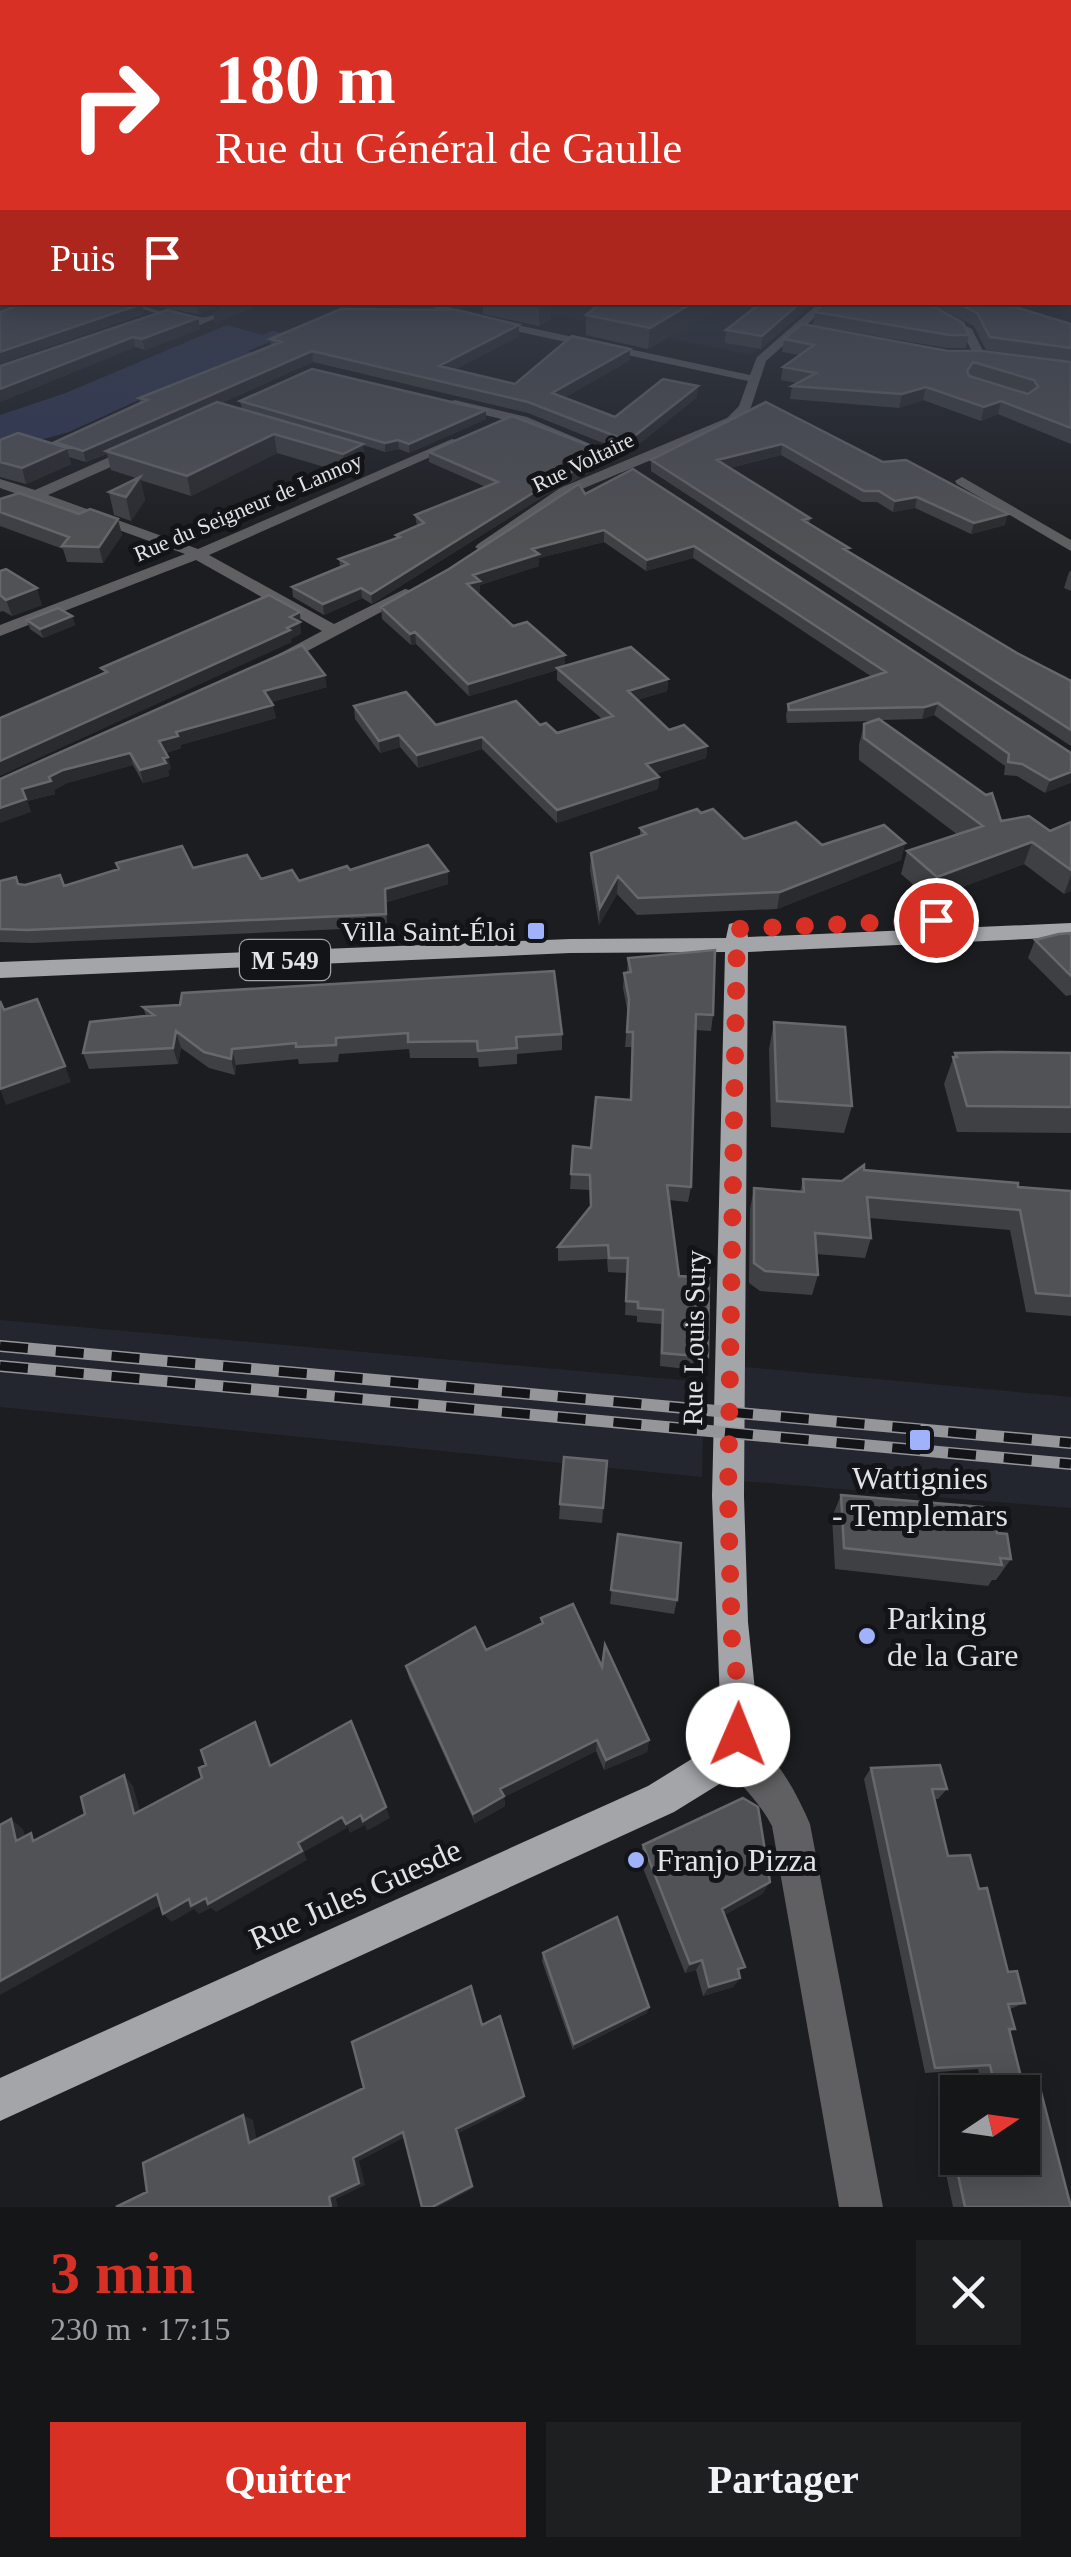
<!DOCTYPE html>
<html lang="fr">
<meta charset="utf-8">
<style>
:root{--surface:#151618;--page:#1e1f21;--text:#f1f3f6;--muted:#9d9fa2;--line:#343537;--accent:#d93025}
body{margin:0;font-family:Georgia,serif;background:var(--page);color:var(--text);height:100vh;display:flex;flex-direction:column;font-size:38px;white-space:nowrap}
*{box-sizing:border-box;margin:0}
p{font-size:32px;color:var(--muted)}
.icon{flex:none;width:55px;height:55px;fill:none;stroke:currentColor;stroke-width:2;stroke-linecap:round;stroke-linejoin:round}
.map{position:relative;height:2207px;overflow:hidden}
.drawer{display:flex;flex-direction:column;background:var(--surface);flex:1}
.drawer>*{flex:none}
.top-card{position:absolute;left:0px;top:0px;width:1072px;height:305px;box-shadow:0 5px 25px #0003,0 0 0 2px var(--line);background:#d93025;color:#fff;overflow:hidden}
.needle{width:65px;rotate:77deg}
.controls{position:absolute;left:940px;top:2075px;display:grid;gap:20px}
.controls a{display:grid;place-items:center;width:100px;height:100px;border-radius:0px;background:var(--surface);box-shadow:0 5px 25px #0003,0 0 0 2px var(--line);font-size:50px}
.pin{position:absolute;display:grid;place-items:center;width:85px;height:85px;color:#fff;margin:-42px;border:5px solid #fff;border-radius:50%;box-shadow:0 2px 10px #0007}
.me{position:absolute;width:110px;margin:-55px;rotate:1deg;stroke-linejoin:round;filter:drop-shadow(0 0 8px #0008)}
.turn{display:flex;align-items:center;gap:35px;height:210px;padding:0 50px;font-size:45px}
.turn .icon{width:130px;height:130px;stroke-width:2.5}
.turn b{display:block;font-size:70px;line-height:85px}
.then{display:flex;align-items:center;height:95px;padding:0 50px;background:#0003;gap:20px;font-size:38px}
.round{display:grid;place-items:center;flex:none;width:105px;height:105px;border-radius:0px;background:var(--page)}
.overview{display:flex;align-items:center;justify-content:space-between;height:170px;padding:0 50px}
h1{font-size:60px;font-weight:700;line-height:75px;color:var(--accent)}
.cta{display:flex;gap:20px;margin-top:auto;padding:20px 50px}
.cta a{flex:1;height:115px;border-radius:0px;background:var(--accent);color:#fff;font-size:40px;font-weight:700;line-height:115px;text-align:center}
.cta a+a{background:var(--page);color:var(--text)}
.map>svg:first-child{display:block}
</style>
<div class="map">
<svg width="1071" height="2207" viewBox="0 0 1071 2207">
<rect width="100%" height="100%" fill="#1c1d20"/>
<path fill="#24262f" d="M495 303H814L802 313 792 312 751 355Z
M0 1320 704 1382 702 1477 0 1407Z
M745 1367 1071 1397V1508L743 1481Z"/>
<path fill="#303753" d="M227 325 262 335 273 331 287 334 248 351 254 353 154 393 69 432 0 451V415L63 394Z"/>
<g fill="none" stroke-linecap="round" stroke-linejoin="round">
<path fill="#606062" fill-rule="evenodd" d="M116 302C144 302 171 319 198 318 216 318 233 302 253 302L200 325Z
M418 302H435L476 316 750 375 757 357 820 302H832L766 361 751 407 737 424 570 494 483 552 475 547 478 544 560 488 727 418 739 406 748 381 473 322Z
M905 302H919L972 329 984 353 1071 364V372L975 358 963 333Z
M455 400 527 417 595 446 583 449 518 423 451 407V401Z
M452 439 464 442 209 555 334 624 405 589 419 592 279 666 264 662 322 631 196 560 0 636V625L185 554 36 500 0 515V506L23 496 0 488V479L35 490 132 447H142V453L48 495 198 549Z
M962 477 1071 540V551L957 484 955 481Z
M732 1728C771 1744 794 1787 810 1824L883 2207H839L772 1826C757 1796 724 1771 714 1746L719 1733Z"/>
<path fill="#a4a5a9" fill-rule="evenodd" d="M737 922 745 924 748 937 1071 923V937L748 952 744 1496 748 1622 758 1720 751 1748 729 1778 674 1812 0 2121V2078L648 1786 703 1752 721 1728 712 1496 725 952 570 953 0 978V962L570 939 726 938 729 924Z"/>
<defs>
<path id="rail" d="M0 1346 1071 1443
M0 1366 1071 1464"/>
</defs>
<use href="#rail" stroke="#959699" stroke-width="12"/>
<use href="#rail" stroke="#131417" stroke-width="9" stroke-dasharray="28" stroke-linecap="butt"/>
</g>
<path fill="#3f4044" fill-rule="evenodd" d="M26 302H266L215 323 213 312 229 304 198 314 142 304 144 314Z
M483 302H551V319L539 326 483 314Z
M728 302 648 349 586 335V315Z
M762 302H814L761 349 725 343 726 330Z
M927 302H1027L1012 306 1071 324V361L986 350 974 326Z
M815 312 969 335 966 348H946L813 325Z
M198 318 200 329 145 350 135 347 0 402V366Z
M519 325V336L454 370 515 384 630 360 564 398 615 417 697 397 628 453 528 413 313 362 221 403 242 409 240 401 486 419 409 453 399 449 385 452 363 445 365 463 345 473 277 453 191 496 140 480 145 500 131 521 114 515 109 492 136 478 111 470 107 454 86 462 69 457 71 464 26 484 0 477V440L56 445 55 442 140 403 139 398 271 346 270 339Z
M784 339 948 351 1071 362V444L998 414 981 421 923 400 899 408 790 399 792 386 797 383 781 380 783 367 799 355 782 352ZM969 376H970L1029 393 1028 394Z
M766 402 1005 525 971 534 915 508 893 512 877 502H862L781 455 729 468 810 518 809 524 848 552 1017 653 1071 681V746L651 471V460Z
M429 452 608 463 544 496 372 604 362 598 324 615 293 597 292 587 340 567 339 559 396 539V535L417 526 415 515 486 487 429 462Z
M633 469 1071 753 1045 793 1017 776 1004 775 1005 766 934 715 922 719 882 720 1001 821 1050 831 1071 822V891L1064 894 1024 864 930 899 901 874 907 851 958 835 859 760V745L864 724 874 721 787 723 786 716 788 704 872 677 693 558 646 571 604 542 539 558V566L480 585V592L477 593 513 626 565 666 668 679 667 691 637 700 669 730 707 746 706 758 655 774 659 777 658 789 557 823 482 749 418 768 400 747 380 753 355 719 354 706 436 725H540L557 733 602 719 557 680V670L469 696 416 644 411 645 382 619 381 607 585 494Z
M0 498V499L122 535 103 563 67 562 63 549 0 526Z
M0 571 42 605 12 616 3 611 0 612Z
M1071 571V591L1064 588 1069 572Z
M72 616 75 625 43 638 30 629 27 620Z
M302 645 327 687 271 702 276 718 180 745 181 748 166 753 171 769 168 770 169 776 143 783 133 765 67 783 54 790 55 794 27 801 31 812 0 779Z
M701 813 744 839 822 845 905 843 901 860 777 909 637 915 617 894 599 925 590 870 591 853 640 836V828Z
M116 863 193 868 261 879 299 881 350 870 448 884 387 902V927L32 943 0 942V881L18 884 64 886 118 869Z
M1071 933V995L1066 996 1028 958 1035 940Z
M628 958 713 1015 711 1031 695 1030 691 1187 688 1202 669 1200 679 1276 708 1357 705 1371 660 1366 661 1324 637 1322V1316L625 1315 627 1273 608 1272 607 1259 558 1261V1247L590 1208V1190L570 1189 573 1146 591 1148 630 1100 632 1047H625L628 1014 623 988 624 973 627 972Z
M143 1007 562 1034V1050L517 1054V1064L479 1067 478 1058H410L409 1049 339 1054 338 1062 299 1064 298 1059 236 1065 235 1075 209 1068 181 1048 178 1064 89 1069 83 1053 146 1016Z
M774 1022 852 1106 844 1133 771 1127 769 1049Z
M955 1053H1071V1133L957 1132 944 1084Z
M864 1170 1018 1187 1071 1191V1316L1026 1312 1010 1230 869 1218 871 1238 865 1258 816 1254 818 1275 812 1295 760 1291 749 1283 750 1209 754 1188 800 1192 803 1179 842 1181Z
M607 1461 602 1523 559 1519 560 1504Z
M841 1495 997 1533 1011 1559 996 1580H992L988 1586 835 1569 832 1517Z
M618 1534 677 1600 674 1614 610 1604Z
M541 1618 602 1667 649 1740 647 1752 604 1770 596 1751 504 1797 505 1806 475 1823 409 1678 406 1666 486 1650 541 1625Z
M871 1768 947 1789 938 1799H935L948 1856 979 1889 1008 1972 1025 2003 1010 2009 1015 2029 1010 2032 1025 2093 1071 2207H953L938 2136 949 2133 1022 2158V2092H983L978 2069 925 2073 864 1779Z
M643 1845 770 1882 762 1894 724 1915 740 1978 733 1987 703 1996 696 1970 685 1973 639 1858Z
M543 1953 647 2013 573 2050 542 1961Z"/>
<path fill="#2a2b2e" d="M2 297V302H18L0 309V298Z
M200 302H234L198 314 196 304Z
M238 302H266L215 323 213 312Z
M539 302H551V319L539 326Z
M694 302H728L648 349 650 328Z
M801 302H814L761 349 762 336Z
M989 302H1027L987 312Z
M142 304 144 314 0 364V352Z
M198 318 200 329 145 350 142 339Z
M519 325V336L440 377 439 366Z
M133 337 135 347 0 402V389Z
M630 349V360L552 405V393Z
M312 351 313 362 110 452 106 451 107 454 86 462 83 451Z
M698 386 697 397 628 453V441Z
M926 387 923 400 899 408 902 394Z
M1001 401 998 414 981 421 984 407Z
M486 410V419L409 453V444Z
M274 434 277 453 191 496 187 476Z
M398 440 399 449 385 452V443Z
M363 444 365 463 345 473 343 454Z
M782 444 781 455 716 471 717 460Z
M67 448 71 464 26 484 22 468Z
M609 453 608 463 544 496 372 604 371 594 544 486Z
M140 477 145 500 131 521 126 497Z
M917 497 915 508 893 512 895 501Z
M1008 514 1005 525 971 534 974 523Z
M118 519 122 535 103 563 99 547Z
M604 530V542L539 558V566L480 585V592L468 596 467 584 473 575 532 549Z
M694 546 693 558 646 571 647 560Z
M37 588 42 605 12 616 6 600Z
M361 588 362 598 324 615 323 604Z
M300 612 301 634 291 639 292 642 0 776V761Z
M72 616 75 625 43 638 40 629Z
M415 632 416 644 411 645 410 634Z
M565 655V667L557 668V670L469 696 468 684Z
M325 675 327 687 266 703 264 691Z
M668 679 667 691 627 703 628 691Z
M938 703 934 715 922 719 925 707Z
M273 705 276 718 180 745 181 748 162 754 159 741 176 732Z
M399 735 400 747 380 753 379 741Z
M482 737V749L418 768 417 755Z
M707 746 706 758 645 777 646 764Z
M130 753 133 765 67 783 54 790 55 794 27 801 31 812 0 823V808L22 789 63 770Z
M168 757 171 769 168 770 169 776 143 783 140 770Z
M1071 772V783L1045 793 1050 780Z
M659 777 658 789 557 823V810Z
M1032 842 1024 864 930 899 937 877Z
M905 843 901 860 777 909 780 892Z
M448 871V884L387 902V927L385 889Z
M1071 875V891L1064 894Z
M618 876 617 894 599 925 600 908Z
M176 1031 181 1048 178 1064 173 1048Z
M232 1049 236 1065 235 1075 231 1059Z
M65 1066 71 1082 6 1105 0 1089Z
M255 1722 261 1734 276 1777 270 1766Z
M597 1740 596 1751 504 1797 505 1806 475 1823 473 1814 500 1789Z
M649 1740 647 1752 604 1770 606 1760Z
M124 1775 133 1786 144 1824 134 1814Z
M386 1807 390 1818 367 1831 365 1825 350 1833 346 1824 361 1815Z
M342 1817 347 1828 304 1852 307 1860 216 1912 211 1908 199 1914 194 1909 172 1922 163 1914 189 1899 298 1843Z
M11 1819 23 1829 29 1851 16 1841Z
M770 1882 762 1894 716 1920 722 1909Z
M157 1894 167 1902 0 1995V1981Z
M702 1960 696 1970 685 1973 690 1964Z
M740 1978 733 1987 703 1996 709 1987Z
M649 2007 647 2013 573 2050 574 2044Z
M524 2096V2100L459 2133 474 2188 438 2207H432L456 2129Z
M243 2115 253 2120 258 2147 249 2143Z
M403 2132 407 2136 359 2161 365 2185 336 2199 338 2207H331L329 2197 353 2158Z"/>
<path fill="#515256" stroke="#68686c" stroke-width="2.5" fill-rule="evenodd" d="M1070 247 1071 281H1070Z
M0 284H2V297L0 298Z
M26 302H137L142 304 0 352V312Z
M602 302H694L650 328 586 315Z
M762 302H801L762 336 726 330Z
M825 302H926L963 323 969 335H949L815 312Z
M955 302H999L1071 324V348L990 337 977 313Z
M341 309 457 310 519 325 439 366 515 384 572 336 630 349 552 393 615 417 663 379 698 386 628 441 528 402 312 351 83 451 55 442 147 400 139 398 281 342 270 339Z
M167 310 198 318 142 339 133 337 0 389V366Z
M802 324 948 351H982L1071 362V428L1001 401 984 407 926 387 902 394 792 386 816 373 783 367 814 345 784 339ZM973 362 1034 380 1038 387 1028 394 969 376 967 371Z
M312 369 486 410 409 444 398 440 385 443 240 401Z
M217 402 363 444 343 454 274 434 187 476 106 451Z
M766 402 883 462 906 460 1008 514 974 523 917 497 895 501 879 491H864L782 444 717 460 810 518 803 520 849 548 844 549 1017 653 1071 681V730L651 460Z
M512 416 609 453 544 486 371 594 361 588 323 604 292 587 348 564 339 559 400 537 396 535 424 523 415 515 498 482 429 452Z
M18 433 67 448 22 468 0 462V440Z
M633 469 1071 753V772L1050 780 1022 764 1008 762 1009 754 938 703 925 707 789 710 788 704 886 672 694 546 647 560 604 530 532 549 539 554 473 575 480 581 467 584 513 626 527 622 565 655 468 684 415 632 410 634 381 607 449 569 579 484 585 494Z
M140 477 126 497 109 492Z
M19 493 79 514 90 509 118 519 99 547 62 546 69 537 0 512V499Z
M6 569 37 588 6 600 0 595V571Z
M269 595 300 612 290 617 300 622 287 628 290 630 0 761V718L107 672 101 668Z
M58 608 72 616 40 629 27 620Z
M302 645 325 675 264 691 273 705 176 732 178 736 159 741 168 757 163 758 166 763 140 770 130 753 63 770 49 777 51 781 22 789 26 799 0 808V779Z
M631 647 668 679 628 691 669 730 684 725 707 746 646 764 659 777 557 810 482 737 417 755 399 735 379 741 354 706 406 692 436 725 516 701 540 725 546 723 557 733 613 716 557 668Z
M879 719 986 795 992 793 1001 821 1029 816 1050 831 1071 822V870L1032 842 937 877 907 851 983 826 864 738V724Z
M697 809 701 813 713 809 744 839 796 822 822 845 884 825 905 843 780 892 638 898 618 876 600 908 591 853 646 834 640 828Z
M428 845 448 871 385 889 386 914 27 930 0 929V881L16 877 18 884 25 885 60 875 64 886 119 869 116 863 182 846 193 868 247 855 261 879 292 870 299 881 347 866 350 870Z
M1071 933V976L1035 940 1059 934Z
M715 950 713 1015 696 1014 691 1187 667 1185 679 1276 709 1278 708 1357 662 1353 663 1310 638 1308V1302L626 1301 628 1258H609L608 1245 558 1247 591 1206 590 1175 571 1174 573 1146 591 1148 596 1097 631 1100 633 1032H627L629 999 624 973 631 972 628 958Z
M554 971 562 1034 516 1037 517 1048 478 1051 477 1041 408 1042V1033L336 1038V1045L296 1047V1043L232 1049 231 1059 204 1052 176 1031 173 1048 83 1053 90 1022 154 1015 143 1007 180 1005 182 993Z
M37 999 65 1066 0 1089V1001L4 1010Z
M774 1022 845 1027 852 1106 777 1101Z
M1000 1052 1071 1053V1107L967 1106 953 1057H957L955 1053Z
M864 1165V1170L1018 1183V1187L1071 1191V1296L1036 1293 1020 1210 867 1197 871 1238 815 1233 818 1275 765 1271 754 1263V1188L804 1192 803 1179 842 1181Z
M564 1457 607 1461 603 1508 560 1504Z
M841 1495 993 1508 997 1533 1007 1534 1011 1559 1000 1558 1002 1565 844 1548Z
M618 1534 681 1543 677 1600 611 1590Z
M573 1604 602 1667 605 1645 649 1740 606 1760 597 1740 500 1789 504 1796 473 1814 406 1666 475 1627 486 1650 543 1623 541 1618Z
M351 1721 386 1807 363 1821 361 1815 346 1824 342 1817 298 1843 302 1851 208 1904 206 1898 191 1906 189 1899 163 1914 157 1894 0 1981V1825L11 1819 16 1841 31 1833 33 1841 85 1814 81 1797 124 1775 134 1814 202 1778 199 1768 206 1765 201 1750 255 1722 270 1766Z
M940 1765 947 1789H932L948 1856 970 1855 979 1889 987 1888 1008 1972 1017 1971 1025 2003 1008 2004 1015 2029H1009L1025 2093 1041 2092 1071 2207H965L949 2133 958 2132V2158H1022V2092H996L990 2065 935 2068 871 1768Z
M743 1798 758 1807 770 1882 722 1909 745 1967 738 1969 740 1978 709 1987 702 1960 690 1964 643 1845Z
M617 1917 649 2007 574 2044 543 1953Z
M471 1986 482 2025 500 2016 524 2096 456 2129 472 2186 432 2207H422L403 2132 353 2158 359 2183 329 2197 331 2207H116L147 2192 143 2163 243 2115 249 2143 364 2088 352 2042Z"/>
<linearGradient id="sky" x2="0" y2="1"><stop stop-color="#0f1012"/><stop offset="0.44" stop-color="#3a404e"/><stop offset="1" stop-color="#3a404e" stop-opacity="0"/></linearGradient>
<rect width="1071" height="556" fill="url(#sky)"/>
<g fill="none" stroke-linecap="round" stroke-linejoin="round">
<path stroke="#d93025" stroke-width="18" stroke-dasharray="0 32.4" d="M738 1735 741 1706 732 1641 728 1496 737 929 936 920"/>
</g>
<g fill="#a1b2fd" stroke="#131417" stroke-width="4">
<rect x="526" y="921" width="20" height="20" rx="5"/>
<rect x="908" y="1428" width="24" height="24" rx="5"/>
<circle cx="867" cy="1636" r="10"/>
<circle cx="636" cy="1860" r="10"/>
</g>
<g text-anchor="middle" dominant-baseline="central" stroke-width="10" stroke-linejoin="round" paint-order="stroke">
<g font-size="22" fill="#e2e3e6" stroke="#131417">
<text transform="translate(583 462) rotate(-26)">Rue Voltaire</text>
<text transform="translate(248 507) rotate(-23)">Rue du Seigneur de Lannoy</text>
</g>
<rect fill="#131417" stroke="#a4a5a8" stroke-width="2.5" x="240" y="940" width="90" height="40" rx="8"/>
<g font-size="25" font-weight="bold" fill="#e2e3e6">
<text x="285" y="960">M 549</text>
</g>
<g font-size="28" fill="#e2e3e6" stroke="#131417" text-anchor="end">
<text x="516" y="931">Villa Saint-Éloi</text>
</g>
<g font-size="28" fill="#e2e3e6" stroke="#131417">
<text transform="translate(694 1338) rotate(-89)">Rue Louis Sury</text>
</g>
<g font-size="32" fill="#e2e3e6" stroke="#131417" text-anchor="start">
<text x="920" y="1478" text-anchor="middle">Wattignies<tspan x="920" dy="37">- Templemars</tspan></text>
<text x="887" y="1618">Parking<tspan x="887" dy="37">de la Gare</tspan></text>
<text x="656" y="1860">Franjo Pizza</text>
</g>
<g font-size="32" fill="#e2e3e6" stroke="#131417">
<text transform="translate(355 1894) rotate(-24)">Rue Jules Guesde</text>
</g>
</g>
</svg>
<div class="controls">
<a><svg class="needle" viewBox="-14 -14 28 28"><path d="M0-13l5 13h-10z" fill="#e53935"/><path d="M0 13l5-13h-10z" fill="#9d9fa2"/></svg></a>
</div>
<div class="pin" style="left:936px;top:920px;background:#d93025"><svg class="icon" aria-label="arrive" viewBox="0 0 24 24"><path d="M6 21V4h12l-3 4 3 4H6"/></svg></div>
<svg class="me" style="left:738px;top:1735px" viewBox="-20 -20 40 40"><circle r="19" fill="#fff"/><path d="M0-13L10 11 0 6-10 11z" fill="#d93025"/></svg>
<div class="top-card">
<div class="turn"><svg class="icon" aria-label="right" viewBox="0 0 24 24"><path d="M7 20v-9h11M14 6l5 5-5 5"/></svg><div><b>180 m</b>Rue du Général de Gaulle</div></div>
<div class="then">Puis<svg class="icon" aria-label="arrive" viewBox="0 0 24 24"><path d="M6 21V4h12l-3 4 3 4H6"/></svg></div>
</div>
</div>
<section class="drawer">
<div class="overview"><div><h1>3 min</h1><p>230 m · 17:15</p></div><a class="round"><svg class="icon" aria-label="close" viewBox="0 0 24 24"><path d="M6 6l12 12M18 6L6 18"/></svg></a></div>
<div class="cta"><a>Quitter</a><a>Partager</a></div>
</section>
